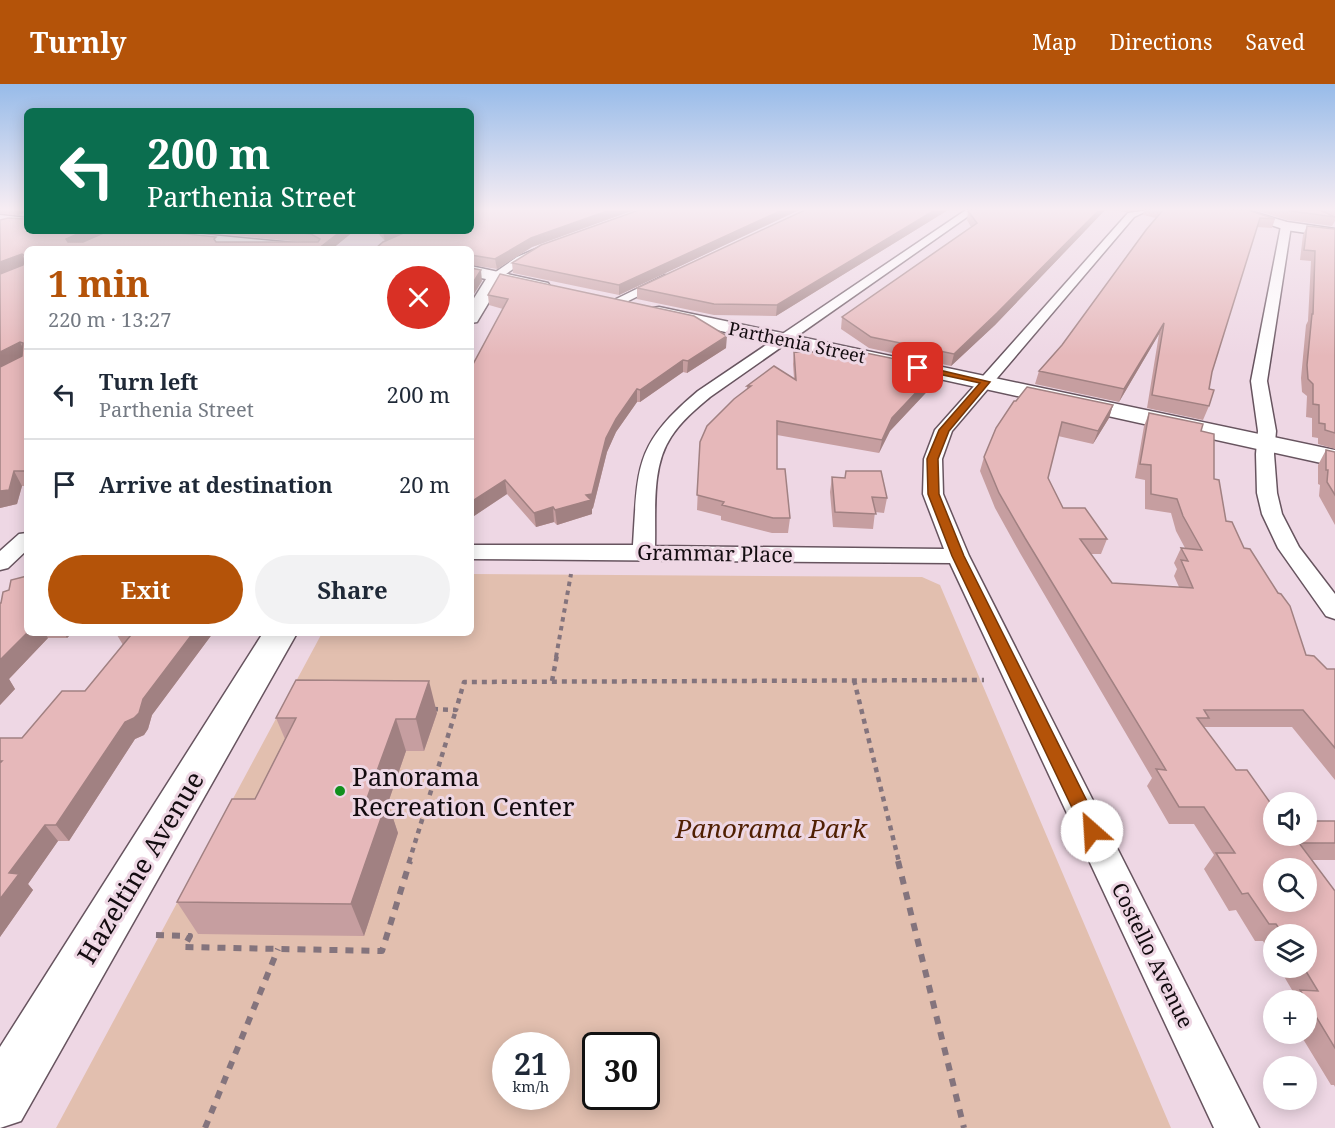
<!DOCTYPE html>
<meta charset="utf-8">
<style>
:root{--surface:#fff;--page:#f2f2f3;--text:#1f2937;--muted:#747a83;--line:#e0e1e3;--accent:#b45309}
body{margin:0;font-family:"Noto Serif",serif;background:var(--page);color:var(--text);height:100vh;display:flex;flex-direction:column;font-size:22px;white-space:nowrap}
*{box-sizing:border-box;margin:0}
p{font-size:20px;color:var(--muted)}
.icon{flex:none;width:33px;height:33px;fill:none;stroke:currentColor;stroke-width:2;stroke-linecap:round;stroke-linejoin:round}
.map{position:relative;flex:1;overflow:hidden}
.side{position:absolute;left:24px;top:162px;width:450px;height:390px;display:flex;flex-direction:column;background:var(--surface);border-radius:9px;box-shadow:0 3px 15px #0003}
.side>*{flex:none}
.banner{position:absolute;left:24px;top:24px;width:450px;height:126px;border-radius:9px;box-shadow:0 3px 15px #0003;background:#0b6e4f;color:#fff;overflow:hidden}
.fabs{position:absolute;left:1263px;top:708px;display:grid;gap:12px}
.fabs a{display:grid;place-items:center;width:54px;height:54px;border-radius:50%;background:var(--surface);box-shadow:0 3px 15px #0003;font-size:30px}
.speed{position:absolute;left:492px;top:948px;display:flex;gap:12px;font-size:30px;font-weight:700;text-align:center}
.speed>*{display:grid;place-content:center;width:78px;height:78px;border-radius:50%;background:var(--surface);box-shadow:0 3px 15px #0003;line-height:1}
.speed small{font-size:15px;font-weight:400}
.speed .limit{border:3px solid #111;border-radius:9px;background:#fff;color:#111}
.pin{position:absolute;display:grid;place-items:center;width:51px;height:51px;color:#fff;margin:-26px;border-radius:12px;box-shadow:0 3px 9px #0006}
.me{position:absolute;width:66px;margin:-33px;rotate:334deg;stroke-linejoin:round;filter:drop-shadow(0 0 4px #0008)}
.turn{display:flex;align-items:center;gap:21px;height:126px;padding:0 24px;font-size:27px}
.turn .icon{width:78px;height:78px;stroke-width:2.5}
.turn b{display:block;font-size:42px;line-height:51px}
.round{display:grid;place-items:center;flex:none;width:63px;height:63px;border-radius:32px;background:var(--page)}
.head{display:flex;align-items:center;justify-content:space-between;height:102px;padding:0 24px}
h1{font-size:36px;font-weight:700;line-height:45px;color:var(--accent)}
.cta{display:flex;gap:12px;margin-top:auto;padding:12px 24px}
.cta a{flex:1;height:69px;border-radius:36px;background:var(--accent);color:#fff;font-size:24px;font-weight:700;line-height:69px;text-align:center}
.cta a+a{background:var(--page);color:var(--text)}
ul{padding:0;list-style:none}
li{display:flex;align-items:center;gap:18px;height:90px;padding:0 24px;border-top:2px solid var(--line)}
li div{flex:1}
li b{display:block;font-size:22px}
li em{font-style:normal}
header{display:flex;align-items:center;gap:36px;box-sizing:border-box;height:84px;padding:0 30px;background:var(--accent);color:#fff}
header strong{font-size:28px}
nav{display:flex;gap:33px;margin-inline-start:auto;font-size:21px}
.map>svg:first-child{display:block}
</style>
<header>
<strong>Turnly</strong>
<nav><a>Map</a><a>Directions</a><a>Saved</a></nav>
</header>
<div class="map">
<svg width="1335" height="1044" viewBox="0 0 1335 1044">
<rect width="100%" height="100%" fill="#eed7e4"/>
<path fill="#e2bfaf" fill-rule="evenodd" d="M471 490 922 493 940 501 1171 1044H56L322 549H471ZM506 962H556V1012H506ZM596 962H646V1012H596Z"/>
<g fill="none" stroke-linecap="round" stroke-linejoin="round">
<defs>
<path id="street" d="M966 126H977L710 313C696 325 681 337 671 353 651 383 656 427 655 462L944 465 923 410 924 375 935 346 1128 129 1149 126 1134 133 952 347 942 375 943 410 969 472 1259 1044H1214L950 479 471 475V461H633C638 382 634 361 698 307Z
M1286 139 1291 142 1267 297 1276 347 1274 370 1277 409 1282 430 1299 463 1335 510V535L1326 532 1278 464 1262 430 1257 409 1256 370 1258 347 1251 297 1281 142Z
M541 163 546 166 545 168 525 177 500 194 496 195 490 192 517 173Z
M665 191 671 195 669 197 620 221 616 222 610 218Z
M27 449V466L8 484 0 486V467L19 450Z"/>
<path id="secondary" d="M1225 126H1246L1287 138 1335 145V153L1286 146Z
M0 131 27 134V142L0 139Z
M119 147H169L313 161 320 165H268L126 151Z
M471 182 548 199 550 202 542 207 501 198 477 238 471 239V219L486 195 471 192Z
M659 223 1335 366V382L653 232 650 228 653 224Z
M263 549H297L21 1037 0 1044V963Z"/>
</defs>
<use href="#street" stroke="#67545f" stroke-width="3"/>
<use href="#secondary" stroke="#67545f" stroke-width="3"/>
<path stroke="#84747d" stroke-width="4" stroke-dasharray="4.5 4.5" stroke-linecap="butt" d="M556 573 571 490"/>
<path stroke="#84747d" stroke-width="4.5" stroke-dasharray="5 5" stroke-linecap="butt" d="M854 596 899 778
M552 597 557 571
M433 625 456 626 464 598 984 596
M409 778 456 626"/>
<path stroke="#84747d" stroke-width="6" stroke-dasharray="8 8" stroke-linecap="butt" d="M898 777 964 1044
M156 851 190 852 184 863 382 867 410 777
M205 1044 278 865"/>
<use href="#street" fill="#fff" fill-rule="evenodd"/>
<use href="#secondary" fill="#fff" fill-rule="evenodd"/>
</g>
<path fill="#c69ea0" d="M0 126H27V147L218 158H303L192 147H354L332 165H27V402H22L17 420 0 424V190L25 135V129L17 131 0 129Z
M478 126H634L532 163 497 185 471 181V165L385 157 376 147H471Z
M639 126H799L619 211 513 189 512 179Z
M805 126H948L776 232 714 231 637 215V204Z
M1105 126 995 241 951 282 869 264 841 245 842 233 971 143 967 136 968 127Z
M1113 126H1138L1125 128Z
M1144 126H1248L1275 135 1272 144 1257 143 1212 288 1209 305V322L1203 336 1147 324 1159 250 1119 318 1035 300 1039 287 1062 261 1156 134 1143 131Z
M1255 126H1335V137L1332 142 1287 136Z
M1307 142 1335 145V365L1318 360V354L1312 353V334L1306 333 1307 312 1302 308 1301 294 1306 241 1308 237 1311 177 1300 176 1303 151Z
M488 211 726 264 687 289 683 288 640 318H637L616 348 607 368 593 424 592 425V430L557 441 554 438 536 443 507 410 471 434V284L503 225 489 221Z
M794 268 939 284 937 297 890 347 879 369 777 351V385L790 434 788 449H772L721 436V432L697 426 700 358 747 305V302L794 294 793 280Z
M1016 317 1113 321 1109 334 1093 360 1058 352 1048 394 1063 424 1107 455 1101 470H1091L1112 499 1179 503 1174 492 1177 485 1174 479 1181 464H1185L1176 447 1171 429 1145 425V396L1135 394 1144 342 1149 329 1201 347 1226 437 1244 464 1306 571 1327 585H1335V696L1292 643H1204L1274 752 1335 737V776H1311L1335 807V1003L1334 1001H1331L1300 950H1306V916H1290L1295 911 1279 884H1306V850H1274V875L1263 857H1255L1236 826 1229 827 1204 785 1214 771 1194 740H1169L1147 702 1152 694 1020 469 995 424 980 387 984 373Z
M1326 366 1335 368V441L1319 412 1320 401 1318 400V381Z
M832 393 887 414 884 429 875 428 873 445 833 443 830 408Z
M0 519 27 549H72L67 554H48L9 595 15 605 0 621Z
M119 549H213L152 631 148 645 144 651 135 655 69 757H58L28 800 33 806 0 853V654H22L85 607 123 561 117 551Z
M437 629 424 667H406L388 719 398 749 364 852 198 850 177 818 255 715 285 655 276 634Z"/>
<path fill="#a18182" d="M15 126H27V128L17 131Z
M610 126H634L532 163 497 185 495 175 531 154Z
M782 126H799L619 211V201Z
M935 126H948L776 232 777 221Z
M1099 126H1105L995 241 951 282 954 270Z
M1126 126H1138L1125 128Z
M84 147H108L70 164 66 155Z
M341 147H354L332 165H318Z
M386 147H408L385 157 383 148Z
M22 170 26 180 0 190V178Z
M481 186 482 197 471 215V202Z
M1164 239 1159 250 1119 318 1124 305Z
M727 252 726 264 687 289 688 277Z
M20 258 26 270 0 283V268Z
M683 276V288L640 318V306Z
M939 284 937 297 890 347 879 369 882 356 892 334Z
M637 305V318L616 348 607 368 593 424 592 425V430L557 441 555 426 586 411 606 354 616 335Z
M1113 321 1109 334 1093 360 1098 347Z
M14 387 22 402 17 420 0 424V407Z
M505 396 507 410 471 434V418Z
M553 423 554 438 536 443 534 429Z
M27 549H45L48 554 9 595 15 605 0 621V576Z
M64 549H72L67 554Z
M193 549H213L152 631 148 645 144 651 135 655 69 757 56 741 125 638Z
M429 597 437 629 424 667 416 635Z
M396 635 406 667 388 719 398 749 364 852 351 820 366 717Z
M45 741 58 757 28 800 33 806 0 853V815L9 789Z"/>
<path fill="#e6b8ba" stroke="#a18182" stroke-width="1.5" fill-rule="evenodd" d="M25 126H27V147H84L66 155 68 158H83L108 147H160L216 153 214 155 216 158H318L320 155 311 150 284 147H341L318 165H27V387H14L9 406 0 407V283L22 272 23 259 20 258 0 268V190L23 181 25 172 22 170 0 178V136L8 134 25 135Z
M478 126H610L531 154 495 175 471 171V165H375L383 158 408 147H471V129Z
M639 126H782L619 201 512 179 541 161Z
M805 126H935L777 221 714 220 637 204Z
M970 126H1099L997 229 954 270 871 253 842 233 977 139 968 127Z
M1163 126H1248L1275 135 1260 134 1212 288 1209 305 1214 306 1209 322 1152 311 1164 239 1124 305 1039 287 1062 261 1146 146Z
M1288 126H1320L1335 133 1291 127Z
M1307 142 1335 145V349L1325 346V340L1319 339V321L1313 320V300L1308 295 1307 281 1312 230H1313L1315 167 1304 166Z
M471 184 481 186 471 202Z
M500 190 694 232 727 252 688 277 683 276 640 306 637 305 616 335 606 354 592 410 586 411 591 416 555 426 553 423 534 429 505 396 471 418V284L508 215 488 211Z
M794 268 866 269 939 284 892 334 882 356 777 337V385H785L790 434H773L722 421 724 418 697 411 700 358 707 342 734 315 751 302H747L774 282 796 296Z
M1027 303 1113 321 1098 347 1062 338 1048 394 1063 424H1085L1107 455H1080L1112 499 1193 504 1181 476 1188 477 1181 464 1202 466 1183 432 1177 415 1151 410V381L1140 380 1149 329 1203 340 1201 347 1214 350V395L1219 396 1226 437 1232 438 1244 464 1250 465 1278 509 1281 510 1290 522 1306 571 1314 572 1327 585H1335V664L1303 626H1204L1209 634H1197L1236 686H1247L1274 724V752H1306V737H1335V759H1299L1335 807V964L1300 906 1318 907 1304 884H1306V850H1283L1276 840H1269L1248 809 1242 810 1216 769H1235L1204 723H1179L1156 685 1166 686 1025 454 999 409 984 373 996 344 1014 317H1016ZM1274 784H1306V818H1274Z
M1326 366 1335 368V411L1327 398 1328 386H1326Z
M846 387H881L887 414 872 413 876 430 835 428 832 393 845 394Z
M27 492V549L0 576V519H1L3 508 9 506 11 496Z
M119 549H193L143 615 139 629 134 634 125 638 56 741H45L9 789 19 790 0 815V679L2 677H0V654H22L62 607H85L131 551H117Z
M296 596 429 597 416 635H396L366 717H387L351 820 177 818 232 715H255L296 634H276Z"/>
<linearGradient id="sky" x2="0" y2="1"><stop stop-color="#97bbe9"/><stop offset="0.46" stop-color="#f7edf3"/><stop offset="1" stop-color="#f7edf3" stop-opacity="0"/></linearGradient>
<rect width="1335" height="272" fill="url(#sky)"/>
<path fill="#b45309" stroke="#753606" stroke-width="1.5" d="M918 281 990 298 949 347 938 375 939 410 964 472 1102 747 1099 753 1092 755 1086 753 952 472 928 410 927 375 939 346 980 299 915 285 914 284Z"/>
<circle fill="#118f1d" stroke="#eed7e4" stroke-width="2" cx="340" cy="707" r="6"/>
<g text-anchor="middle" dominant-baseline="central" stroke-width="6" stroke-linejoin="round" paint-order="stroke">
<g font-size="18" fill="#130c10" stroke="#eed7e4">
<text transform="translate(797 258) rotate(12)">Parthenia Street</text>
</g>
<g font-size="21" fill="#130c10" stroke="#eed7e4">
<text transform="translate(715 469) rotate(1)">Grammar Place</text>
<text transform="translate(1153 871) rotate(64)">Costello Avenue</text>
</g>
<g font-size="26" fill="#130c10" stroke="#eed7e4" text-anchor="start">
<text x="352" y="692">Panorama<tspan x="352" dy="30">Recreation Center</tspan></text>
</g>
<g font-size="26" font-style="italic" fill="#501f02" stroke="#eed7e4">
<text x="771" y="744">Panorama Park</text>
</g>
<g font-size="26" fill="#130c10" stroke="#eed7e4">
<text transform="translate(140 783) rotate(-59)">Hazeltine Avenue</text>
</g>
</g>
</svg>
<div class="fabs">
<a><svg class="icon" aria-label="sound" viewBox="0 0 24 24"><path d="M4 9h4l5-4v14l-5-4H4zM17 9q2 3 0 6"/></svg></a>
<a><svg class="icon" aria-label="search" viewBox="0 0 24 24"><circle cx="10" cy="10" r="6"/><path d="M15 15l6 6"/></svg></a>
<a><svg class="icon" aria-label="layers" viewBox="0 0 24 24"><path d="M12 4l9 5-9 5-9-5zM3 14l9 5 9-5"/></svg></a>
<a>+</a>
<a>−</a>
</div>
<div class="speed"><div>21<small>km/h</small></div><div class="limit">30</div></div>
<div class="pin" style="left:918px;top:284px;background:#d93025"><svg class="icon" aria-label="arrive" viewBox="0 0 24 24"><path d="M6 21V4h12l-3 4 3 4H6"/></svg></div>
<svg class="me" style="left:1092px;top:747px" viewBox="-20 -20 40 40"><circle r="19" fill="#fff"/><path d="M0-13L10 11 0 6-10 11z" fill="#b45309"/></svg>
<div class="banner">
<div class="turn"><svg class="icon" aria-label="left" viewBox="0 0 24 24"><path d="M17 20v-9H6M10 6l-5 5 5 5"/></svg><div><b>200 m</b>Parthenia Street</div></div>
</div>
<section class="side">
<div class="head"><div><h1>1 min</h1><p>220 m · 13:27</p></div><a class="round" style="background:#d93025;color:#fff"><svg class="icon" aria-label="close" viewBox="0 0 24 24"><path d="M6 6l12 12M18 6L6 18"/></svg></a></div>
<ul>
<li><svg class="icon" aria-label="left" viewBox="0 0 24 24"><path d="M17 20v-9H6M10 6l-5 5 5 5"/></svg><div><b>Turn left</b><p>Parthenia Street</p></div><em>200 m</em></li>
<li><svg class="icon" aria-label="arrive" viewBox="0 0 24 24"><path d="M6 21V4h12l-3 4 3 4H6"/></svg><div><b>Arrive at destination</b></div><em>20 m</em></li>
</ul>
<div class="cta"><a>Exit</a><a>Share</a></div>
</section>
</div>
